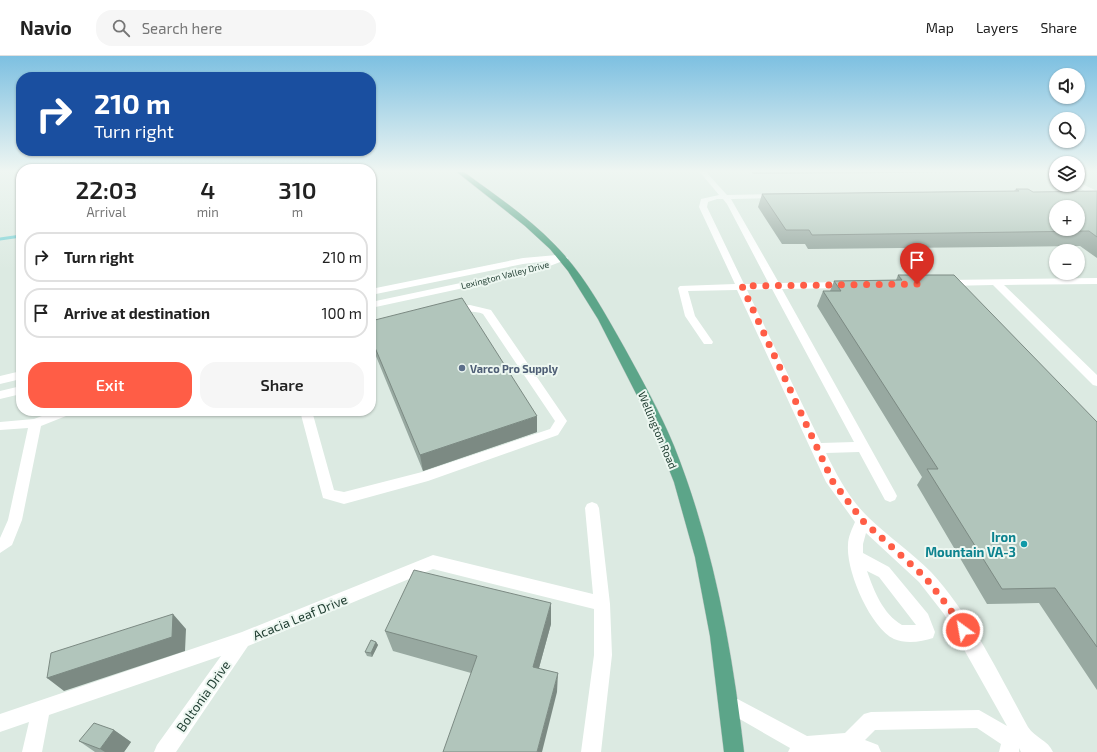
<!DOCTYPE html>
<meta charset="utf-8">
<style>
:root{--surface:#fff;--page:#f6f6f6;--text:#222;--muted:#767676;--line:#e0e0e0;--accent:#ff5d46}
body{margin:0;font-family:"Exo 2",sans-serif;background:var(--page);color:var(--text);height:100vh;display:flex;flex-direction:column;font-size:15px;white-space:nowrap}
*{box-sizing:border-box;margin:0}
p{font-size:13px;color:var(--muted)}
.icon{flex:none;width:22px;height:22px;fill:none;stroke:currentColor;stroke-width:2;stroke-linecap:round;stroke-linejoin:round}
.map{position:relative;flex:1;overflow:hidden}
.side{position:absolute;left:16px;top:108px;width:360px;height:252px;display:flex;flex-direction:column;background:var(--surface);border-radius:16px;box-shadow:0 1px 3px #0004}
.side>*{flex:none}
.hud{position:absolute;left:16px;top:16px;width:360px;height:84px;border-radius:16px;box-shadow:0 1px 3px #0004;background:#1a4fa0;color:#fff;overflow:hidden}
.controls{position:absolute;left:1049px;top:12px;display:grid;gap:8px}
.controls a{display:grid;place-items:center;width:36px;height:36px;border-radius:50%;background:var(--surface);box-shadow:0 1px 3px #0004;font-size:20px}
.pin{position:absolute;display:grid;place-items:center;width:34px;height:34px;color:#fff;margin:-41px -17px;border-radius:50% 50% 50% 0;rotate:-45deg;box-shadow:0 0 4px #0007}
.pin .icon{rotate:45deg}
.me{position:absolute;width:44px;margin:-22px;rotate:328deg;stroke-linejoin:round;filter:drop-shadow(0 0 3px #0008)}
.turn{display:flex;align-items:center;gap:14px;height:84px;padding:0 12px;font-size:18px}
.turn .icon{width:52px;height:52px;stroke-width:2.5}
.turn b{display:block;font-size:28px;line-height:34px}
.eta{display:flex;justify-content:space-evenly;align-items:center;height:68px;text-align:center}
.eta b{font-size:24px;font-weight:600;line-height:28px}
.cta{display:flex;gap:8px;margin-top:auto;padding:8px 12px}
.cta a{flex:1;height:46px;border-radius:16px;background:var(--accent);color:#fff;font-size:16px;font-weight:600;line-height:46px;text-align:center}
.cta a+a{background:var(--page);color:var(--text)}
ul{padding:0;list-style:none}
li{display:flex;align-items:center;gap:12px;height:50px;margin:0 8px 6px;padding:0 4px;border:2px solid var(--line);border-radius:16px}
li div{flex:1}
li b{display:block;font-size:15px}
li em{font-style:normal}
header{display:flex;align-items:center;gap:24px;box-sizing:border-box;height:56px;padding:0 20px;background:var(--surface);border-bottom:1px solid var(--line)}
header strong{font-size:19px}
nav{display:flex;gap:22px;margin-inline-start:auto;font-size:14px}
.search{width:280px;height:36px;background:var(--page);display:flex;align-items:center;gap:10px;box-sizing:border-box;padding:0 14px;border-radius:16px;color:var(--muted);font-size:15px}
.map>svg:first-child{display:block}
</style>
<header>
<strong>Navio</strong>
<div class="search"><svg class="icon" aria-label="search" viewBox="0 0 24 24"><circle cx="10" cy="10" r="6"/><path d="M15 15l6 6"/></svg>Search here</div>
<nav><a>Map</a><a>Layers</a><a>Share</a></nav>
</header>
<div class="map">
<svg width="1097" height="696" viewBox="0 0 1097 696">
<rect width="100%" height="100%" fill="#dceae2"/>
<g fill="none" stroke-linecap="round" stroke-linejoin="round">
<path stroke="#7dd3d6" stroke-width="3" d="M0 183 21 180"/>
<defs>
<path id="major" d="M457 116H464C495 139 528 161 555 189 584 218 604 256 624 291 642 324 660 356 674 390 713 488 732 592 744 696H724L710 580 695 501 674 426 649 363 598 263 568 215 550 193 525 170Z"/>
</defs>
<use href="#major" stroke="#c0c8c5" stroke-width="1"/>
<path fill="#fff" fill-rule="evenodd" d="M700 116H706L727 139 780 138V142H777L731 143 779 227 848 226 853 229 848 232 782 233 895 436 897 440 895 444 890 446 885 444 859 396 826 397C837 420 850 444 869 462 889 481 912 497 931 516 972 561 999 618 1028 671 1035 682 1048 684 1053 696H1021L1019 692V696H999L1001 688 977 672 875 674 865 684 878 689 881 696H788L790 692 724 654 721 648 724 642 730 639 807 680 845 677 864 658 871 656 979 654 1007 670 944 558 919 526 866 477 863 488V497L889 511 928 558 935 576 933 582C922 586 905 588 894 583 870 571 846 515 848 489 848 481 852 473 855 466L826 426 737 234 688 235 695 260 713 286 712 288H704L685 260 678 232 680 230 735 228 699 151 701 143 719 139ZM717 143H723L727 148 769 228H744L707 151 708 146ZM772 233 854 386 821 387 747 234ZM867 515 879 521 916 569H902C883 558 874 535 867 515Z
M1051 116H1056V118H1052Z
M1078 126 1097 135V139H1080V135H1085L1075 130 1078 129Z
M557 199 567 201 568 203 529 218 371 252V246L527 213 548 205 523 208 371 239V233L523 202Z
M1097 222V228L1004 229 1097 319V330L1093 329 993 229 946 230 941 227 946 224Z
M470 249 491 254 565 362 567 365 558 379 428 425 344 448 323 442 300 355H312L334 434 344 436 422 416 550 373 555 365 483 258C472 253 452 259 447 254L452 251Z
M21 315V323L0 328V320Z
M21 330V338L0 343V335Z
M55 355H73L71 358 41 370 22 464 12 489 0 497V482L8 464 28 372 0 374V366L34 363Z
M592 446 597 448 599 452 610 548 612 599 601 696H581L594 599V553L433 513 248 590 176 696H154L157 689 221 600 49 659 42 696H22L29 666 0 676V658L242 576 433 499 593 538 585 452 587 448Z"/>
<use href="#major" fill="#5ca589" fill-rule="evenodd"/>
</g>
<path fill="#98a9a1" d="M751 116H1033L753 118Z
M1016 133 1033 136 1097 135V202L1080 190 808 193 805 188H782L758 151 762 138 1014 135Z
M898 219 1097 366V634L1039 547 987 548 917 429 922 421 817 250 823 235H830L834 225 896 224Z
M371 265 537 376 423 415 371 288Z
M551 568 539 612 557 636 471 617 393 595 385 575Z
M376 586 378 589 372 601 367 600 365 596Z
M114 674 131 686 124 696H95L79 685Z"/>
<path fill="#7c8a83" d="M537 360V376L423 415 420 399Z
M551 547V568L534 630 533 611Z
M173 558 186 573 185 595 64 635 47 622Z
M376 586 378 589 372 601 371 597Z
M558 617 557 636 542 696H537Z
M114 674 131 686 124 696H105L100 693Z"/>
<path fill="#b1c5bb" stroke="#7c8a83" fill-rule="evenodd" d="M1016 133H1028L1033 136 1097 135V181L1089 175 812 179 809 174H786L762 138 1019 135ZM1056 151H1078V173H1056Z
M898 219H954L1097 366V591L1055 532 1002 533 927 413H938L823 235H841L834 225 902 224Z
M462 242 537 360 420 399 371 282V265Z
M414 514 551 547 533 611 558 617 537 696H443L477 600 385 575Z
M173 558 172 581 47 622 51 597Z
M371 584 376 586 371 597 365 596Z
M94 667 114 674 100 693 79 685Z"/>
<linearGradient id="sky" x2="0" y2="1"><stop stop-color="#7dc0e1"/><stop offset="0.54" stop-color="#eff6f2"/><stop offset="1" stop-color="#eff6f2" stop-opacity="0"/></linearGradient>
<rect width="1097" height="213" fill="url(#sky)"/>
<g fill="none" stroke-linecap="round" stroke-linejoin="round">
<path stroke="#ff5d46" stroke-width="7" stroke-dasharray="0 12.6" d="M917 228 742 230 833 426 863 465 925 521 950 553 963 574"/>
</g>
<circle fill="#5c6f8a" stroke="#edf7f1" stroke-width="1.5" cx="462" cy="312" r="4"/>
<circle fill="#0f9aa8" stroke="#edf7f1" stroke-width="1.5" cx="1024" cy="488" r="4"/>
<g text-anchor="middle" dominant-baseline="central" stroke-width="4" stroke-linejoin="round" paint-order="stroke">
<g font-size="9" fill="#1d3b2f" stroke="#edf7f1">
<text transform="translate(505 219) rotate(-14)">Lexington Valley Drive</text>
</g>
<g font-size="11" font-weight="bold" fill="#4e5e75" stroke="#edf7f1" text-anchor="start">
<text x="470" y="312">Varco Pro Supply</text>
</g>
<g font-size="11" fill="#1d3b2f" stroke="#edf7f1">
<text transform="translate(658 374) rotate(67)">Wellington Road</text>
</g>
<g font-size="13" font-weight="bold" fill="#0d838f" stroke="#edf7f1" text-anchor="end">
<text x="1016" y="481">Iron<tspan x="1016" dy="15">Mountain VA-3</tspan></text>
</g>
<g font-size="13" fill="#1d3b2f" stroke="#edf7f1">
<text transform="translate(300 561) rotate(-22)">Acacia Leaf Drive</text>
<text transform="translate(203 640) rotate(-55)">Boltonia Drive</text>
</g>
</g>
</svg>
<div class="controls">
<a><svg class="icon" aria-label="sound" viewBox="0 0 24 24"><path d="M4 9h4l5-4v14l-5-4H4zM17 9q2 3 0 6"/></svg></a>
<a><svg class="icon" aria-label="search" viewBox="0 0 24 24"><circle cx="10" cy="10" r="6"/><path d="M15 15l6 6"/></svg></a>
<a><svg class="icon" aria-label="layers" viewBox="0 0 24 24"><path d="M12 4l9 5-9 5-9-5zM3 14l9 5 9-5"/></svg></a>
<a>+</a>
<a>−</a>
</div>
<div class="pin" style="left:917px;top:228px;background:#d93025"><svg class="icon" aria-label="arrive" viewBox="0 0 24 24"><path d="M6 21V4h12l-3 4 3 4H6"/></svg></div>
<svg class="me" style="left:963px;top:574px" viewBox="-20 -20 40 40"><circle r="17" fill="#ff5d46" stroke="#fff" stroke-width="3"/><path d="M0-11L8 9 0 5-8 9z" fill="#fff"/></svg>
<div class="hud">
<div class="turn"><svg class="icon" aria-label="right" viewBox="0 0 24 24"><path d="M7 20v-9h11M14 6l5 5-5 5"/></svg><div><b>210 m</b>Turn right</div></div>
</div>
<section class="side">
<div class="eta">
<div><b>22:03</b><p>Arrival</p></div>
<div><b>4</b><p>min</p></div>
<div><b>310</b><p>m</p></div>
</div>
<ul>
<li><svg class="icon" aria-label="right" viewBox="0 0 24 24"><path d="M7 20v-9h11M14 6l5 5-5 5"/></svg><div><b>Turn right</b></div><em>210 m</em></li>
<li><svg class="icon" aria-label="arrive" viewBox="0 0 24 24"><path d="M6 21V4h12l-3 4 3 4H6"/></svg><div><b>Arrive at destination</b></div><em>100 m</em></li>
</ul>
<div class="cta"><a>Exit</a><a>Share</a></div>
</section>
</div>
